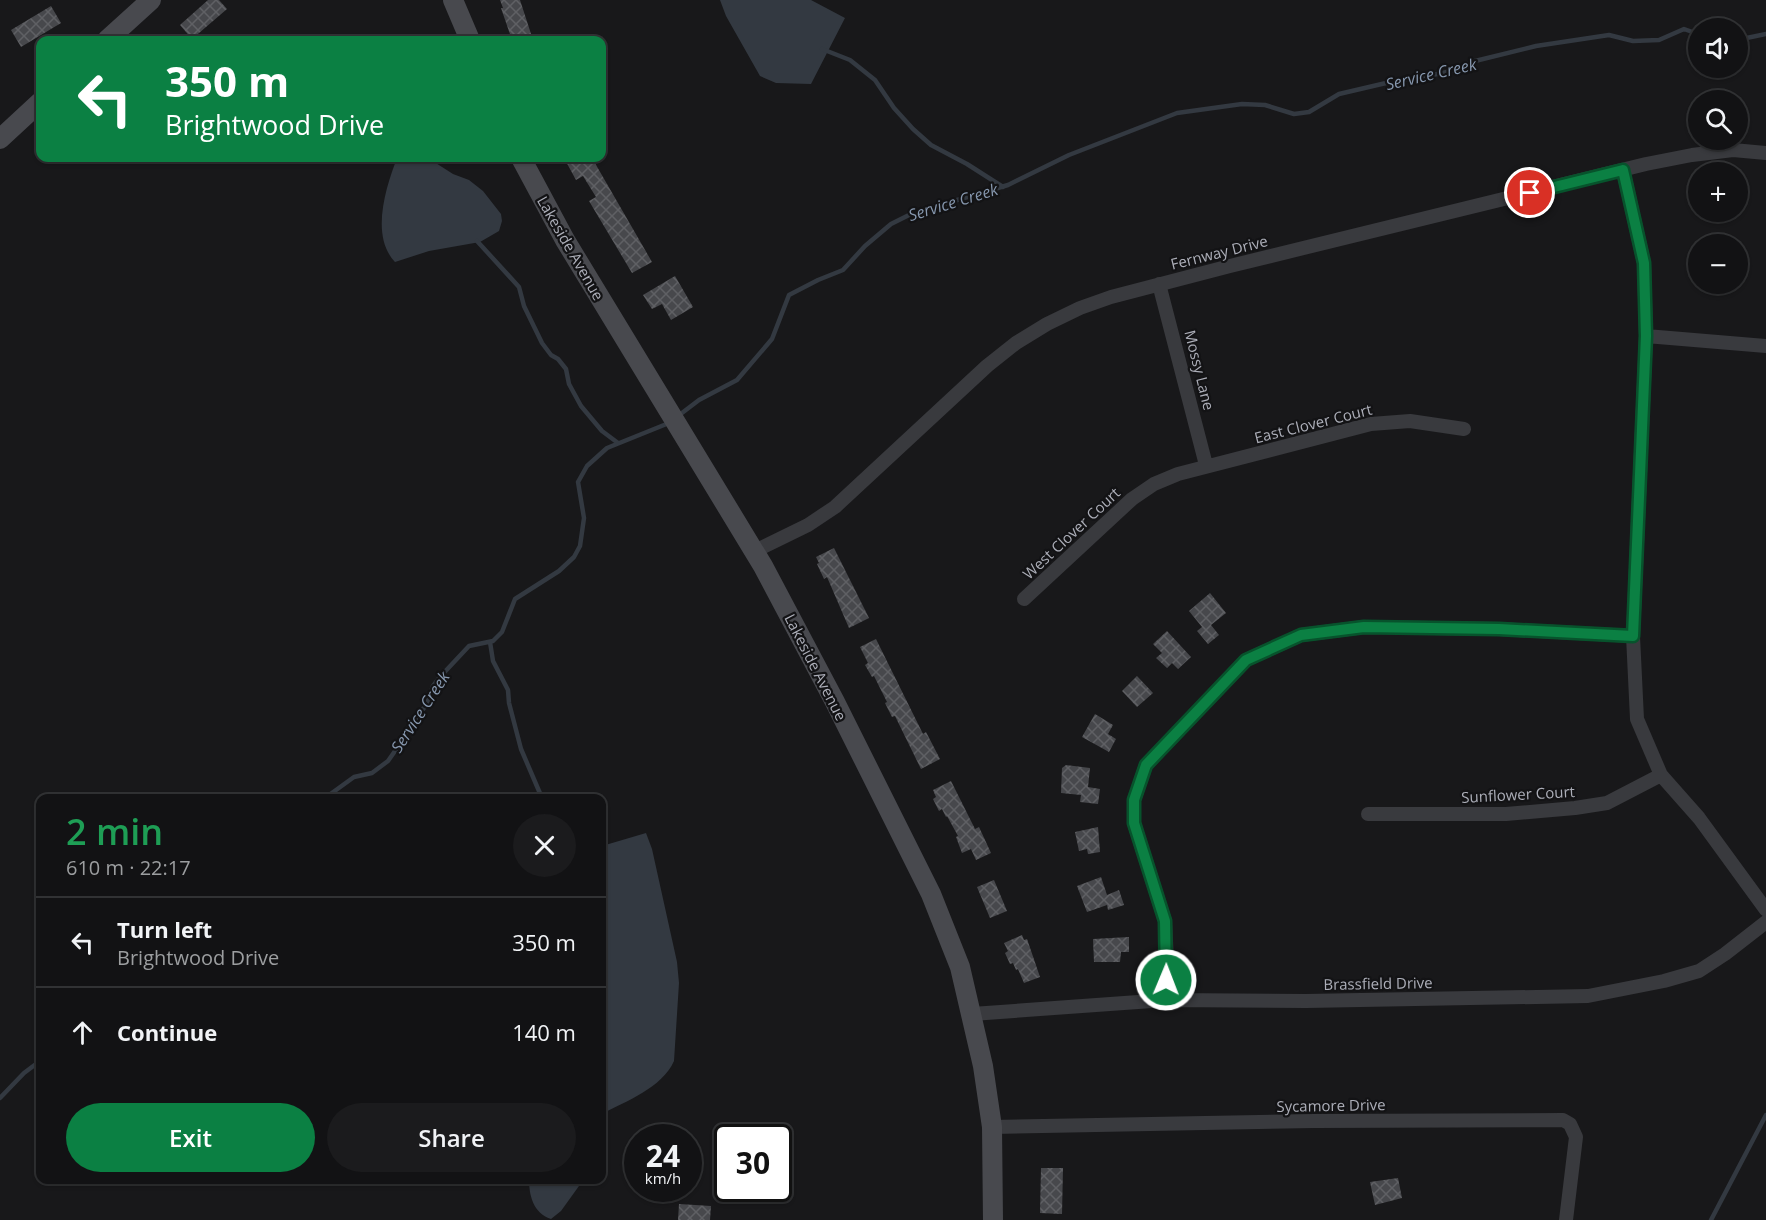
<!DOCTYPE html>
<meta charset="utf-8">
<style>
:root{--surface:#121214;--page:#1b1b1d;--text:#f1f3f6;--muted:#9c9ea0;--line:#313234;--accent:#0b8043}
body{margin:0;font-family:"Open Sans",sans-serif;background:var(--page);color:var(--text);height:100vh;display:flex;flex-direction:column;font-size:22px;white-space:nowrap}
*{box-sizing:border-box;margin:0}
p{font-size:20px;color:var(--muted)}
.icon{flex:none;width:33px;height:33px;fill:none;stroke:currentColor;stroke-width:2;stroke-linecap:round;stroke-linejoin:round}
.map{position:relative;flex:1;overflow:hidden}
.details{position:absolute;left:36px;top:794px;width:570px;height:390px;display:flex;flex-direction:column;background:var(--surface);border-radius:12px;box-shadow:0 2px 4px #0004,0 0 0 2px var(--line)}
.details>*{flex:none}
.guide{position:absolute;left:36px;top:36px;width:570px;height:126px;border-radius:12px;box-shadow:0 2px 4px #0004,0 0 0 2px var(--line);background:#0b8043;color:#fff;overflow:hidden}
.controls{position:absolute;left:1688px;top:18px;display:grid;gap:12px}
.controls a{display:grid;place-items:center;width:60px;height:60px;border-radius:50%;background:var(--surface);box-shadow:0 2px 4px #0004,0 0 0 2px var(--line);font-size:30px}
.speed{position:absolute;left:624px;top:1124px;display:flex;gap:12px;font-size:30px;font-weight:700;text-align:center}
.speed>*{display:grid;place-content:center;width:78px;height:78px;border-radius:50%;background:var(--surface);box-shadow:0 2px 4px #0004,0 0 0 2px var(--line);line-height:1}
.speed small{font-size:15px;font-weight:400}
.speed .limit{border:3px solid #111;border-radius:9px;background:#fff;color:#111}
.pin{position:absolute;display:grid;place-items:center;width:51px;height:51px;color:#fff;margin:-26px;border:3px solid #fff;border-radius:50%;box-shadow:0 2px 6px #0007}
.me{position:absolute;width:66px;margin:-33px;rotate:1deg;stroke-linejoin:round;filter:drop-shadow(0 0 4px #0008)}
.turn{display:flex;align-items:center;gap:21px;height:126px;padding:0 30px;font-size:27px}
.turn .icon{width:78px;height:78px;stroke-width:2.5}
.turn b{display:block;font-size:42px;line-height:51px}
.round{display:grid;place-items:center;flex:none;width:63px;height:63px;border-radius:32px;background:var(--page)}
.headline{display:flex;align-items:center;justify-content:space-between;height:102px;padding:0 30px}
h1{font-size:36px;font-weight:600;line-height:45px;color:#1e9e55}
.action{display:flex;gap:12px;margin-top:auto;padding:12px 30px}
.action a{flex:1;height:69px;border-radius:36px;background:var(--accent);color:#fff;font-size:24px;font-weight:600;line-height:69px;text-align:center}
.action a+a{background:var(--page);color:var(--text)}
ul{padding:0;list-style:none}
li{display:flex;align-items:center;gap:18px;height:90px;padding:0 30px;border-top:2px solid var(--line)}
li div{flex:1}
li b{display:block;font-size:22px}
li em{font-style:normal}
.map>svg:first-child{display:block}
</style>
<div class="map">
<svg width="1766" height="1220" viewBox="0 0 1766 1220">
<defs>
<pattern id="building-cross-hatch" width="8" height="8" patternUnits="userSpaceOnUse" patternTransform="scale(1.5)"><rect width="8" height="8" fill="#47484c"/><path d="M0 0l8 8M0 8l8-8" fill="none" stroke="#5f6064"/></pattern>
</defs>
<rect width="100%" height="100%" fill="#18181a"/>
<path fill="#333941" d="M720 0H811L845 18 811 84 776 83 760 76 726 16Z
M397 158H428L453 174 469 180 483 191 501 214 502 221 499 231 480 242 429 251 395 262C370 236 386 187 397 158Z
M646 833 652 849 677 962 679 983 674 1061C662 1088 626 1101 602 1114V846Z
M529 1179H584L561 1211 551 1219C533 1213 529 1195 529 1179Z"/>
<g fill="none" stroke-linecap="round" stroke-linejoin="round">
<path stroke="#333941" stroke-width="4.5" d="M1737 40 1766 34
M822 49 850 60 875 80 894 108 913 129 931 145 967 164 1003 187
M477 241 519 287 524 306 542 343 551 355 558 359 566 369 569 384 581 406 602 431 618 443
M678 416 699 400 737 380 772 339 789 295 818 280 843 270 865 246 891 224 913 213 1008 185 1069 155 1177 113 1242 104 1265 105 1294 114 1309 112 1339 94 1386 83 1443 73 1461 68 1471 62 1536 46 1609 35 1633 41 1659 40 1684 29 1698 34
M490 642 493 661 508 690 509 703 521 749 542 798
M325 798 354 777 372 773 388 761 402 741 409 727 427 704 433 686 439 678 469 646 493 641 502 632 515 599 559 571 574 557 580 546 584 518 578 482 587 466 607 448 669 423
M0 1098 24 1073 40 1061
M1711 1220 1766 1115"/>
</g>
<path fill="url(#building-cross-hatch)" d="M208 0H219L227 9 192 39 180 25Z
M500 0H520L533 40H512L501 8H503Z
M51 6 61 23 21 47 11 30Z
M564 158H592L652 262 632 273 589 201 596 197 583 176 576 180Z
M675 276 693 307 671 320 662 304 652 309 643 295Z
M834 548 869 618 849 628 827 577 824 579 817 564 819 563 816 557Z
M1210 593 1226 613 1211 625 1219 635 1208 644 1197 631 1202 627 1189 611Z
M1167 631 1191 657 1178 669 1172 663 1167 668 1156 658 1162 653 1153 644Z
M876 639 923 734 926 732 940 759 921 769 895 716 892 717 885 703 887 702 874 676 872 677 865 665 868 663 860 647Z
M1137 676 1153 693 1137 707 1122 691Z
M1095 714 1113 725 1108 734 1116 739 1109 752 1082 737Z
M1066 765 1090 768 1088 787 1100 789 1098 804 1080 802 1081 795 1061 793 1062 768Z
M951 781 975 829 979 827 991 853 976 860 971 849 962 853 956 837 958 836 947 816 946 817 942 809 939 811 933 799 936 797 933 790Z
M1098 827 1100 852 1088 854 1087 849 1079 851 1075 832Z
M1101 877 1107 895 1119 890 1124 905 1108 910 1107 905 1087 912 1077 886Z
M994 880 1007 911 990 918 977 887Z
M1022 935 1024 940 1027 939 1040 977 1024 983 1018 969 1016 970 1013 963 1010 964 1005 953 1008 951 1004 943Z
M1129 937V952H1121L1120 962H1094L1093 939Z
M1041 1168H1063L1062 1214 1040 1213Z
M1398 1178 1402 1198 1375 1205 1370 1182Z
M679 1204 711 1206 710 1220H678Z"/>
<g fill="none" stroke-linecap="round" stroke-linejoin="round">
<path stroke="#393a3e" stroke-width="14" d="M1623 170 1644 263 1646 336 1633 636 1637 719 1661 775 1699 818 1766 910
M1159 284 1206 465
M1646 336 1766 346
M755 551 808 525 835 507 987 366 1016 343 1047 324 1080 308 1111 297 1230 266 1646 164 1692 155 1733 150 1766 153
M1024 599 1132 499 1154 484 1178 474 1371 424 1410 421 1464 429
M1368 814H1506L1575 808 1607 803 1661 775
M1166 1000 1167 961 1165 921 1134 823V800L1146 765 1246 660 1301 635 1364 627 1499 629 1633 636
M972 1014 1166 1000 1306 1001 1588 996 1664 981 1699 971 1725 954 1766 922
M992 1127 1314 1121 1563 1120 1570 1124 1576 1137 1566 1220"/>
<path stroke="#48494e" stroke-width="20" d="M453 0 470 40
M107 40 151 0
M0 139 40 102
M521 158 565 240 763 566 835 702 931 894 960 967 983 1066 992 1127 993 1220"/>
</g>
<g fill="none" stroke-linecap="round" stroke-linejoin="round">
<defs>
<path id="route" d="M1166 980 1165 921 1134 823V800L1146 765 1246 660 1301 635 1364 627 1499 629 1633 636 1646 336 1644 263 1623 170 1530 193"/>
</defs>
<use href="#route" stroke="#07532c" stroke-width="15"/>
<use href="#route" stroke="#0b8043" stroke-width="10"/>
</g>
<g text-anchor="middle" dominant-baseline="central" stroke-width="4.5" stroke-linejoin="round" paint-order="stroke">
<g font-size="15" fill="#acaeb8" stroke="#131315">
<text transform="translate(571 248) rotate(60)">Lakeside Avenue</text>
<text transform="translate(1219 252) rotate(-14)">Fernway Drive</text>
<text transform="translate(1200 370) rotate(76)">Mossy Lane</text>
<text transform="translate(1313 423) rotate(-14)">East Clover Court</text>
<text transform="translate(1071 533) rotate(-43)">West Clover Court</text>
<text transform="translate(816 667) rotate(63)">Lakeside Avenue</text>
<text transform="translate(1518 794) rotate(-3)">Sunflower Court</text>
<text transform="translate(1378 983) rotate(-1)">Brassfield Drive</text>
<text transform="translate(1331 1105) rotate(-1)">Sycamore Drive</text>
</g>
<g font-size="16" font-style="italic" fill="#8798af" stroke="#131315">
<text transform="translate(1431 74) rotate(-13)">Service Creek</text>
<text transform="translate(953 202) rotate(-17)">Service Creek</text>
<text transform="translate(420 712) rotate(-57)">Service Creek</text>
</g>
</g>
</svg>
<div class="controls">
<a><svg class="icon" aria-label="sound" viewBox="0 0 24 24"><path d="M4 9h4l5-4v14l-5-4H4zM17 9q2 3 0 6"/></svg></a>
<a><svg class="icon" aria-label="search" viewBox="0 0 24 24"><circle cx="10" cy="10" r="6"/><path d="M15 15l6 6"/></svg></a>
<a>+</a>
<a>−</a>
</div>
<div class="speed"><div>24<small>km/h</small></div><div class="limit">30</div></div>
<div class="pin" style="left:1530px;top:193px;background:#d93025"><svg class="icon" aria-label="arrive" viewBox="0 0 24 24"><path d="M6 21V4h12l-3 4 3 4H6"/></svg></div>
<svg class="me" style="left:1166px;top:980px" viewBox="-20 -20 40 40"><circle r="17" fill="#0b8043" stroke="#fff" stroke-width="3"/><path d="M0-11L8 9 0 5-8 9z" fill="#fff"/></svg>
<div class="guide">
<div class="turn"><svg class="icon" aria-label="left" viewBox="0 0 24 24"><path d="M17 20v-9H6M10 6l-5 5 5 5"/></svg><div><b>350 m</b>Brightwood Drive</div></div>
</div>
<section class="details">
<div class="headline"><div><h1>2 min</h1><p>610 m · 22:17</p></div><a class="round"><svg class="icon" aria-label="close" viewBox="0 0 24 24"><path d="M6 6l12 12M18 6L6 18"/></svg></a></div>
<ul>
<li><svg class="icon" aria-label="left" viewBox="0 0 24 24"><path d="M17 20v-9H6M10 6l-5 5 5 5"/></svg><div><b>Turn left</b><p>Brightwood Drive</p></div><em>350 m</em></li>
<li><svg class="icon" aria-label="ahead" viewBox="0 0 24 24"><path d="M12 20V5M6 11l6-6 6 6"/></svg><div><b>Continue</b></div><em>140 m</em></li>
</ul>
<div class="action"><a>Exit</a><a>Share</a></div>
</section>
</div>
